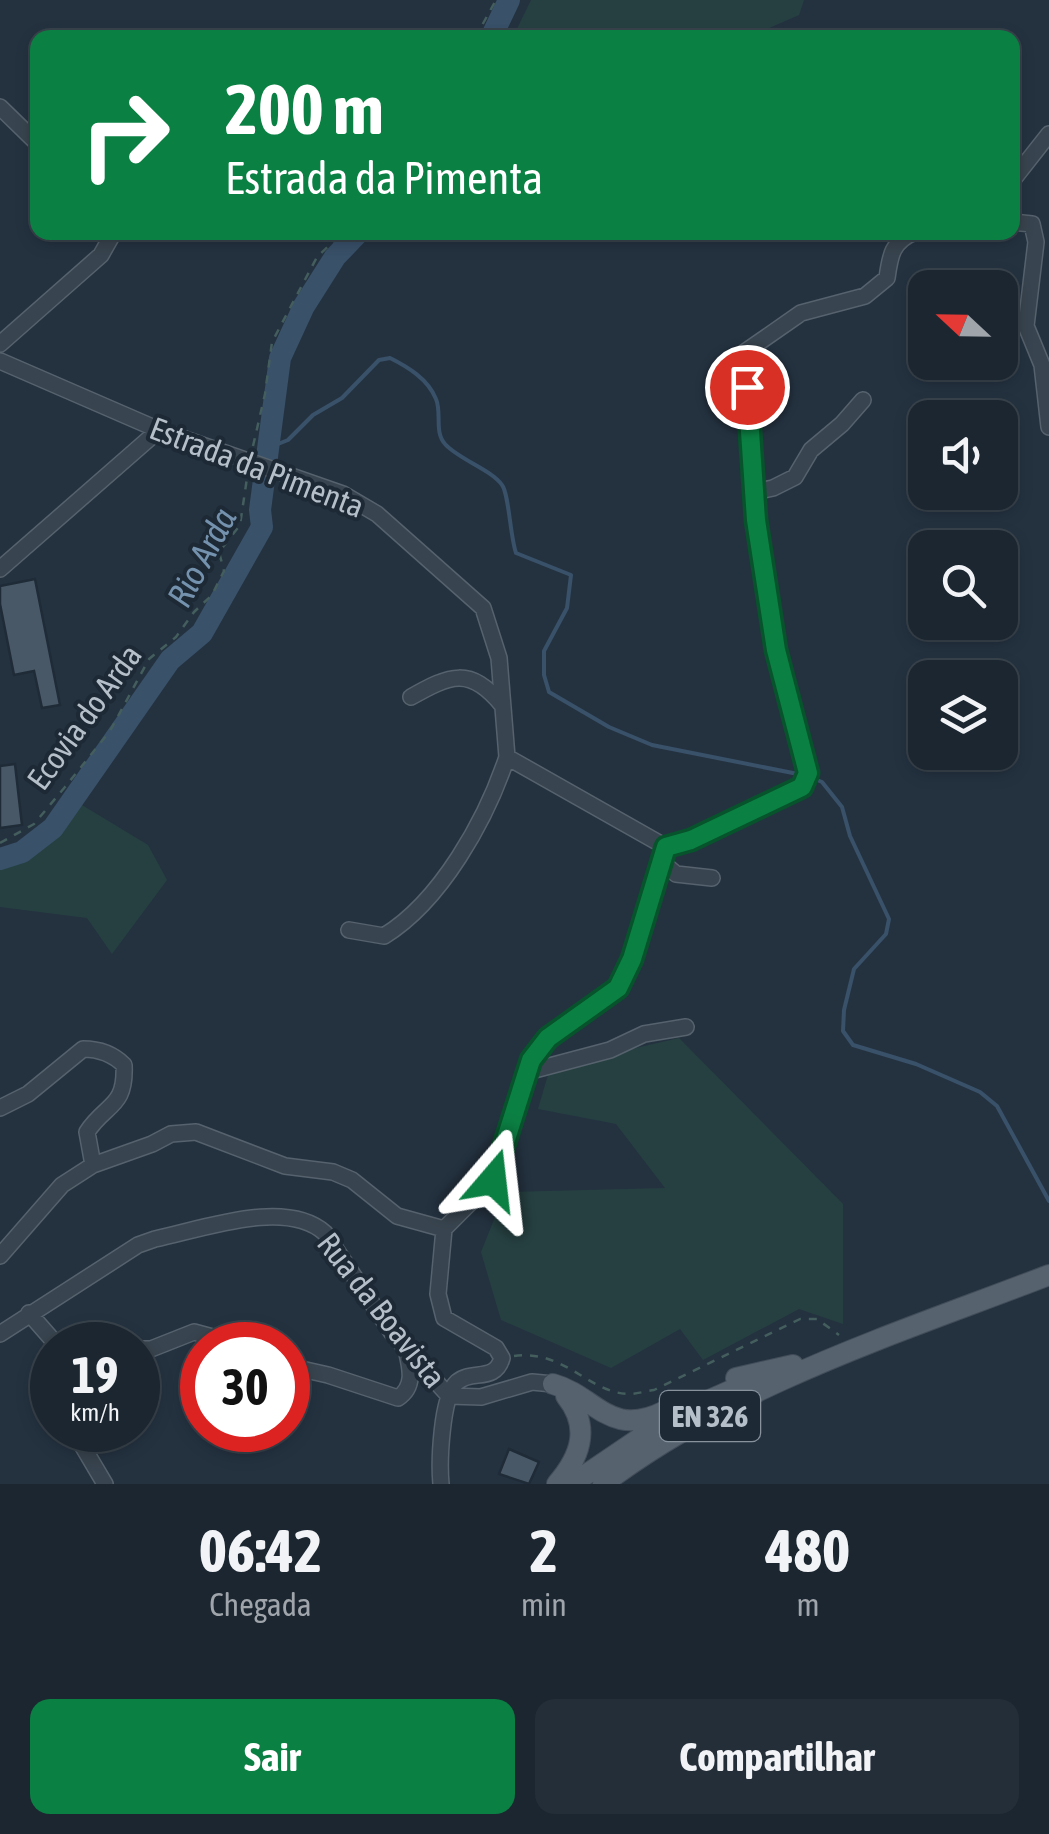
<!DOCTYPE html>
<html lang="pt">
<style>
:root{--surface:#1b2630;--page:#242e38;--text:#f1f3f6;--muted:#a0a5ab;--line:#39434c;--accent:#0b8043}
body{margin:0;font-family:"Asap Condensed",sans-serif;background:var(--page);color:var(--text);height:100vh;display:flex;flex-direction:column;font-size:38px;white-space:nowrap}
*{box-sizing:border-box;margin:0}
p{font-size:32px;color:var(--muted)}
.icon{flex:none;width:55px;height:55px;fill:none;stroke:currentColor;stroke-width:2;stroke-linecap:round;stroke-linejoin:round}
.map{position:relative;height:1484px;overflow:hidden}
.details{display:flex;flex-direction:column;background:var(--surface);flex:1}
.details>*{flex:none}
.top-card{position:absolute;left:30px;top:30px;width:990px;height:210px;border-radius:20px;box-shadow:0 5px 15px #0003,0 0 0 2px var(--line);background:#0b8043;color:#fff;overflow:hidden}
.needle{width:65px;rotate:292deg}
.buttons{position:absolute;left:908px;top:270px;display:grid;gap:20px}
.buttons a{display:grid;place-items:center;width:110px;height:110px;border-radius:20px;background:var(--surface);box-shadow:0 5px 15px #0003,0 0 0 2px var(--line);font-size:50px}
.speed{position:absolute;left:30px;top:1322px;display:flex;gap:20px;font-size:50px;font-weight:700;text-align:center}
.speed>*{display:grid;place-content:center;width:130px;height:130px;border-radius:50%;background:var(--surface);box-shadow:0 5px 15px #0003,0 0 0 2px var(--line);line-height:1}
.speed small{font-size:25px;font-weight:400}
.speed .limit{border:15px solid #d22;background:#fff;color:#111}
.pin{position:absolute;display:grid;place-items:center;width:85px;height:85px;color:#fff;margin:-42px;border:5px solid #fff;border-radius:50%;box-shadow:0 2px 10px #0007}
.me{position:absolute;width:110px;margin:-55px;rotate:17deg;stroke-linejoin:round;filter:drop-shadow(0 0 8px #0008)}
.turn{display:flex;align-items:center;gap:35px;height:210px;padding:0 30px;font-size:45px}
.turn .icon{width:130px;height:130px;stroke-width:2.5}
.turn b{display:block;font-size:70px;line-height:85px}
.eta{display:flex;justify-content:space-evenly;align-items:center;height:170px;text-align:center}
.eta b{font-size:60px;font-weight:700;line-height:70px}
.button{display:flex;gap:20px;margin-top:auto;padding:20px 30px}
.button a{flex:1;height:115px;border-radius:20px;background:var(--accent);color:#fff;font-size:40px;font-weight:700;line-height:115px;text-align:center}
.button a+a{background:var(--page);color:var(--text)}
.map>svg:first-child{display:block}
</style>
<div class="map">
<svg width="1049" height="1484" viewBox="0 0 1049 1484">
<rect width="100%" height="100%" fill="#243240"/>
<path fill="#264041" d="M531 0H804L799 15 749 37H513Z
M77 802 148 845 167 880 112 954 87 918 0 907V865C38 853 55 834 77 802Z
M679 1038 843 1204V1324L799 1309 703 1360 680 1329 611 1368 501 1320 481 1252 505 1192 665 1188 616 1124 538 1109 550 1068Z"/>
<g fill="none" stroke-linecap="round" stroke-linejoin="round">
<path stroke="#395169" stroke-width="4" d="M268 448 288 440 313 415 342 398 379 360 390 358C408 367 428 379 436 399 442 413 434 432 445 444 458 459 492 470 502 485 509 494 510 536 516 553L571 575 567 608 544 651V675L549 692 609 727 652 745 798 774
M817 780 822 782 842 807 850 836 889 919 886 934 854 969 844 1010 843 1031 853 1045 916 1064 980 1092 997 1106 1049 1201"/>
<path stroke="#395169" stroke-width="22" d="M491 38 509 0
M0 859 22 852 53 828 170 660 202 633 262 527 260 510 280 358 304 306 335 257 359 232"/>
</g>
<path fill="#485866" stroke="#1f2b37" stroke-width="2.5" d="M35 579 60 705 42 708 34 671 14 675 0 604V586Z
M15 764 22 825 0 828V766Z
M509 1449 539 1462 529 1484 499 1474Z"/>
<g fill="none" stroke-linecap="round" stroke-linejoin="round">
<defs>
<path id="minor" d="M0 107 38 144
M1012 181 1049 134
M1012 222 1032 224 1036 242 1026 326 1042 365 1049 427
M0 344 101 255 114 232
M0 361 159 430 343 494 377 514 483 608 499 658 507 757 666 847 691 840 802 787 808 773 775 650 755 520 745 352 801 313 865 296 887 278C890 256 892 241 915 232
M754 492 773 488 795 477 811 450 842 424 863 400
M0 569 159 430
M411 697C450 675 470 666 502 705
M662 862 676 874 712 878
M349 930 384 936C441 901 486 820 507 757
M527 1072 610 1050 644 1034 686 1027
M0 1108 28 1094 83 1049C99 1049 113 1054 124 1065 126 1108 106 1103 87 1132L93 1165
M0 1256 62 1185 93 1165 152 1144 171 1134 196 1132 285 1166 333 1172 352 1180 397 1216 444 1229
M29 1313 57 1345
M0 1334 138 1245 155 1239C203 1229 286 1198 325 1233L392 1333 449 1396 481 1397 532 1382 553 1384
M138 1349H151L194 1332 242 1345
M288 1366 328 1375 398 1398C416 1386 410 1367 406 1349
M73 1430 105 1484
M441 1484C439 1463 441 1397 457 1382 472 1369 495 1383 502 1358L496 1348 444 1318 438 1294 444 1229 493 1180 531 1060 548 1038 618 988 632 959 666 847"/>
<path id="major" d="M736 1378 793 1365
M553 1384C596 1396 609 1439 665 1411
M557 1484C581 1456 591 1427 566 1396
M572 1484 671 1417 750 1382
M603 1484C735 1384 896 1334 1049 1275"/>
</defs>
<use href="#minor" stroke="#56626d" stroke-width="18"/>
<use href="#major" stroke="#424d59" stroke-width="22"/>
<path stroke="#445d5d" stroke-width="2.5" stroke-dasharray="8 8" stroke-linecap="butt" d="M475 38 496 0
M253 446 265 394 272 342 317 257 343 232
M0 843 34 824 65 787 110 731 149 659 176 637 194 612 212 595 224 571 219 552 240 525 247 478
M514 1356C565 1349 588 1393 629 1394 637 1394 646 1391 654 1390L800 1319H817L839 1335"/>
<use href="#minor" stroke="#38444f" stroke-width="15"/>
<use href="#major" stroke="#56636f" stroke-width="20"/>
</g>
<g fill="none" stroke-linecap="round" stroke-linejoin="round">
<defs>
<path id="route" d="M493 1180 531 1060 548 1038 618 988 632 959 666 847 691 840 802 787 808 773 776 650 756 520 747 387"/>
</defs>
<use href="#route" stroke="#07532c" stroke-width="25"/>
<use href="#route" stroke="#0b8043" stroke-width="18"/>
</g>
<g text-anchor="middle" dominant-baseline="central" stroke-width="8" stroke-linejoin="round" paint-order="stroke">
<rect fill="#1d2935" stroke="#87929d" stroke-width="2.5" x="660" y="1391" width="100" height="50" rx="8"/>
<g font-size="30" font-weight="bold" fill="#b5bfca">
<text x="710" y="1416">EN 326</text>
</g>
<g font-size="32" fill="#b5bfca" stroke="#1d2935">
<text transform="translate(257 467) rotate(21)">Estrada da Pimenta</text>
<text transform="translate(84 717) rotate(-54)">Ecovia do Arda</text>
<text transform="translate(382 1310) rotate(52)">Rua da Boavista</text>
</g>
<g font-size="35" font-style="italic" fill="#7492ae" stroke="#1d2935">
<text transform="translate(201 557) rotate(-62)">Rio Arda</text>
</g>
</g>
</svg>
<div class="buttons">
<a><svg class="needle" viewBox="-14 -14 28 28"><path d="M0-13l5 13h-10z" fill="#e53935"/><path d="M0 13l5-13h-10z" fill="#a0a5ab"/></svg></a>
<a><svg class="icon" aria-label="sound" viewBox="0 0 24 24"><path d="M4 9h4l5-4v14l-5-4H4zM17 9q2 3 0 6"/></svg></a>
<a><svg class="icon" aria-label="search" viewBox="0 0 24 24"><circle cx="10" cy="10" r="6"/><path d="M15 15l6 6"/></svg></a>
<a><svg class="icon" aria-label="layers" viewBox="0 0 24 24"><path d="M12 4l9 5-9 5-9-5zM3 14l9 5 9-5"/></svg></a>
</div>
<div class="speed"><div>19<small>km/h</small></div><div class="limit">30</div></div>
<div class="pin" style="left:747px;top:387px;background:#d93025"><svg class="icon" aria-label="arrive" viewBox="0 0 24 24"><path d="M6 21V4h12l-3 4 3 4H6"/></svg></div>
<svg class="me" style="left:493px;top:1180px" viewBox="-20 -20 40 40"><path d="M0-17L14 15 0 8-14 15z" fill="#0b8043" stroke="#fff" stroke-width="4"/></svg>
<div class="top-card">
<div class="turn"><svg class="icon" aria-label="right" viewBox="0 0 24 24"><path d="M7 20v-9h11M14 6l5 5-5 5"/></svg><div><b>200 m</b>Estrada da Pimenta</div></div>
</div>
</div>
<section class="details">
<div class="eta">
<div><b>06:42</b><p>Chegada</p></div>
<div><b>2</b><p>min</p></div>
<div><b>480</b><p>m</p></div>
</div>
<div class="button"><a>Sair</a><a>Compartilhar</a></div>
</section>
